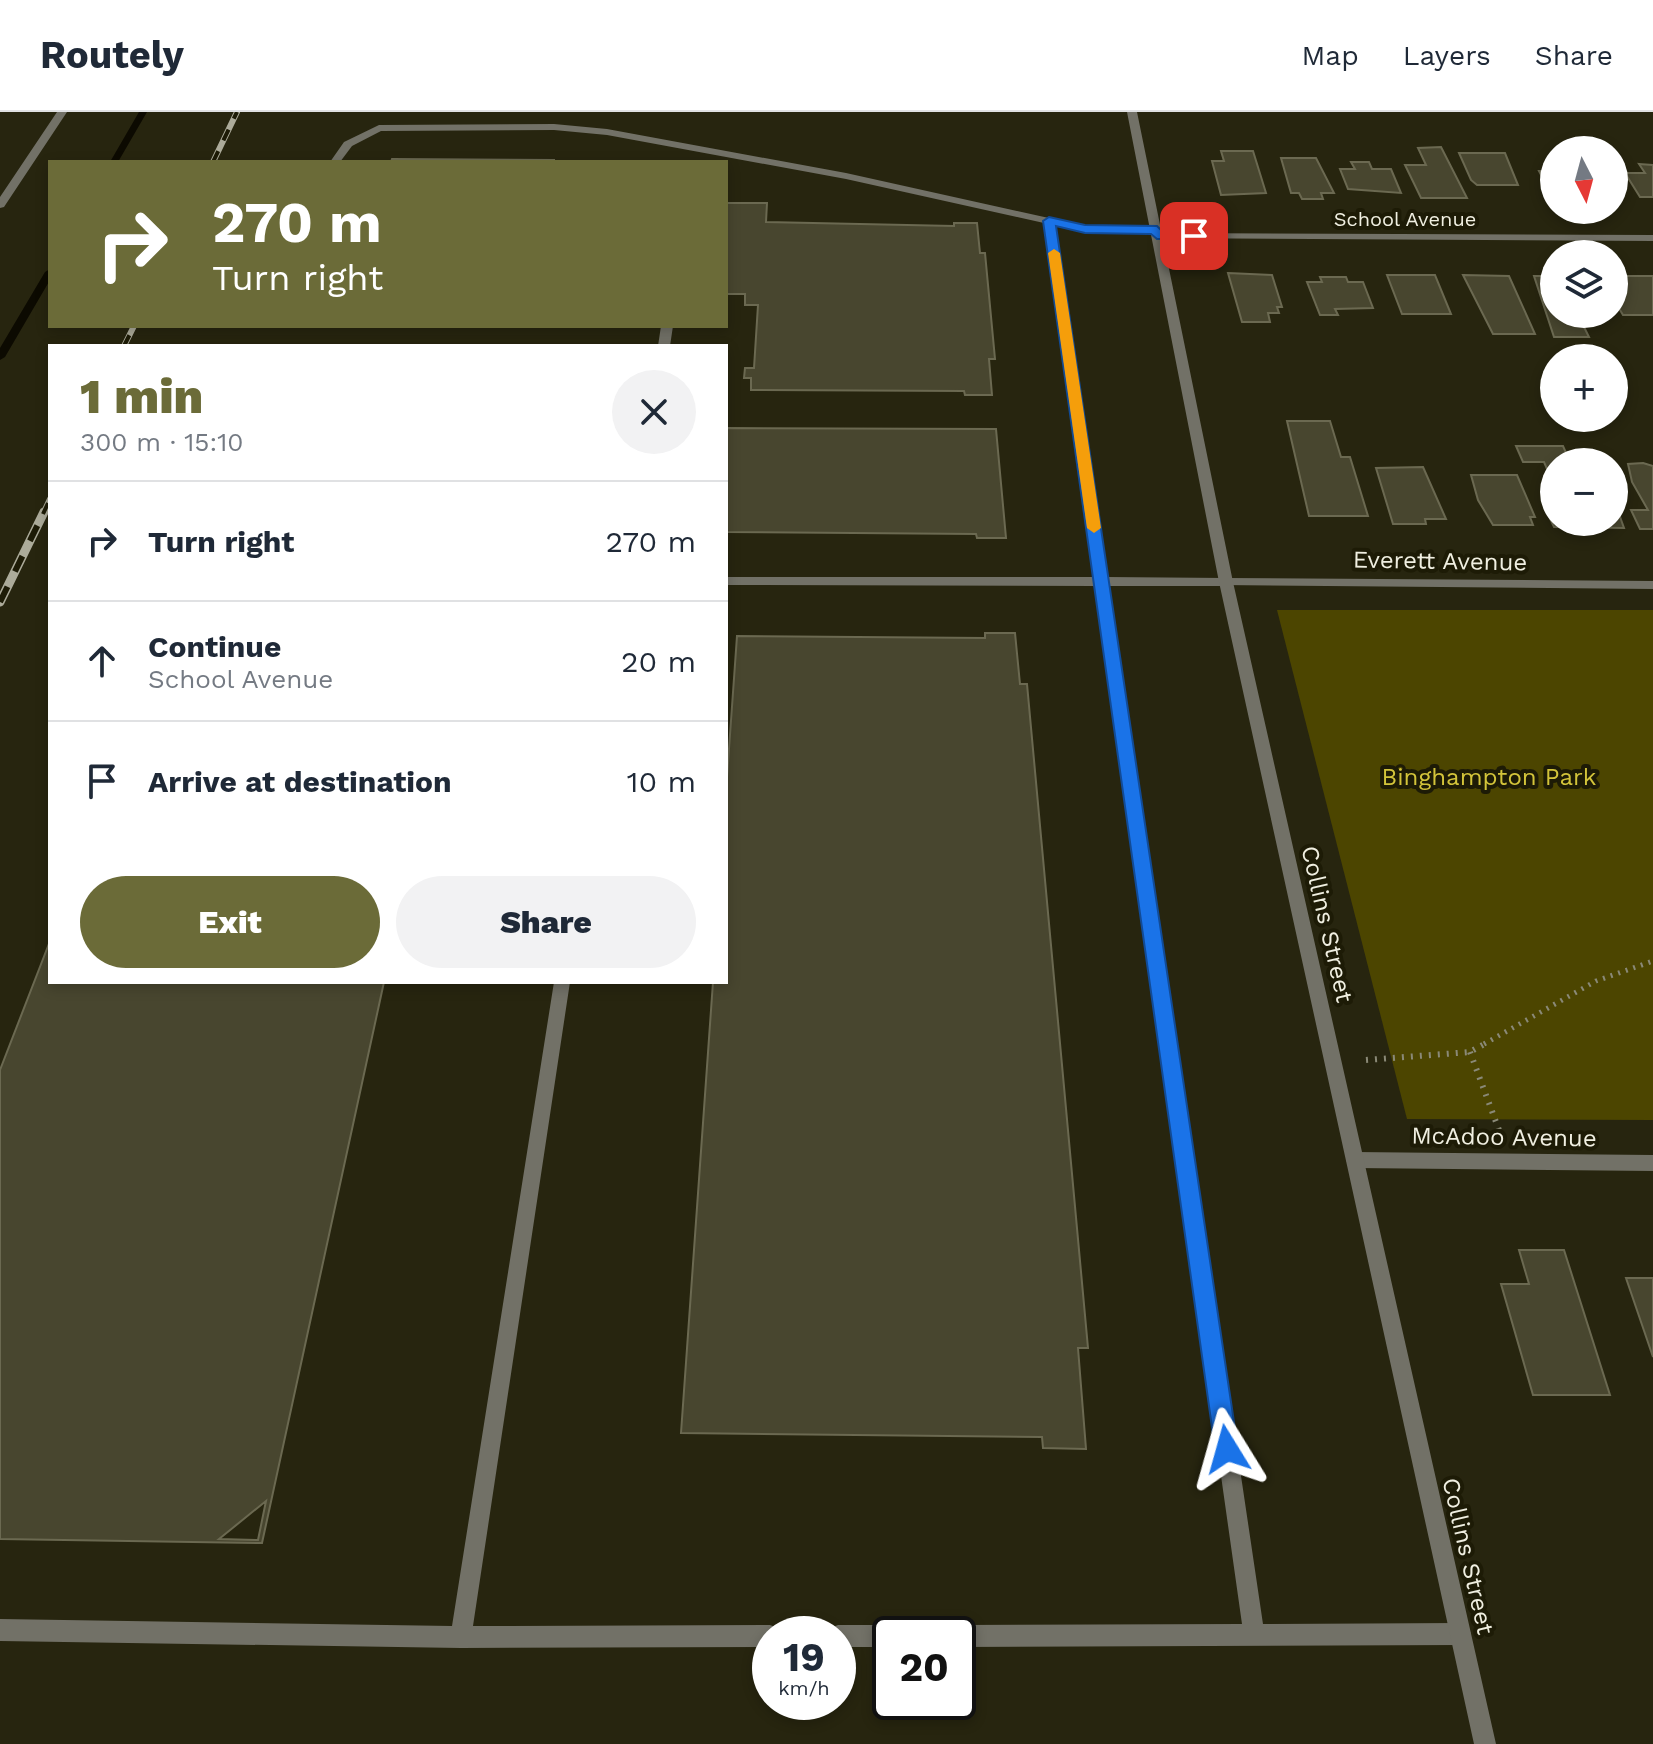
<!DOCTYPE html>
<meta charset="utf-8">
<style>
:root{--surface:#fff;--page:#f2f2f3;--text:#1f2937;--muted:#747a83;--line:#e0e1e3;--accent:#6b6b38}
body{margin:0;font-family:"Work Sans",sans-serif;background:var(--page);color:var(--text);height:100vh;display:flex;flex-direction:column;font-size:30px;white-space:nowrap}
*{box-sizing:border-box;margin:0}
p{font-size:26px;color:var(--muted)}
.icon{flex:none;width:44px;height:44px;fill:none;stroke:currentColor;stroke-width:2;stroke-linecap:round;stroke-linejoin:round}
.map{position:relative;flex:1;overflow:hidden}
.drawer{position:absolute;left:48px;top:232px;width:680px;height:640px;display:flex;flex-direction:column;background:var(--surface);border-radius:0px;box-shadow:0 4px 12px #0003}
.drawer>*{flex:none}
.guide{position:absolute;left:48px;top:48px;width:680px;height:168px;border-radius:0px;box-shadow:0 4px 12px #0003;background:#6b6b38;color:#fff;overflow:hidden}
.needle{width:52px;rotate:174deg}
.tools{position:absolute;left:1540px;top:24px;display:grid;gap:16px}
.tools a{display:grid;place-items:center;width:88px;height:88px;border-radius:50%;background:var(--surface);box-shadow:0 4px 12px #0003;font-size:40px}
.speed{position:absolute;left:752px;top:1504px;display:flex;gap:16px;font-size:40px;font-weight:700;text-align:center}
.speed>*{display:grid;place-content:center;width:104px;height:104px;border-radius:50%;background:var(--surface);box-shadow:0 4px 12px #0003;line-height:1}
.speed small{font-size:20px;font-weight:400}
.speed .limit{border:4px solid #111;border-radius:12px;background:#fff;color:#111}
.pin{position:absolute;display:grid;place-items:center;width:68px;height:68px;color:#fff;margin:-34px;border-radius:16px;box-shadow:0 4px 12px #0006}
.me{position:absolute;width:88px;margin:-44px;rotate:352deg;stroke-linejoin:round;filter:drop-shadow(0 0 6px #0008)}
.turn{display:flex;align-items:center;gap:28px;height:168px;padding:0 32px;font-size:36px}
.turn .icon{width:104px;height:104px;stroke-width:2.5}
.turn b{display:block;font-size:56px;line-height:68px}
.round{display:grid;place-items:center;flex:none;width:84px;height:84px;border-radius:42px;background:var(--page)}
.headline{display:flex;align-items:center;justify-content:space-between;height:136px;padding:0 32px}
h1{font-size:48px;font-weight:800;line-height:60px;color:var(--accent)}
.cta{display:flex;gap:16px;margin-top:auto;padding:16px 32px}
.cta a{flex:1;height:92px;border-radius:48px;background:var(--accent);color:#fff;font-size:32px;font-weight:800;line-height:92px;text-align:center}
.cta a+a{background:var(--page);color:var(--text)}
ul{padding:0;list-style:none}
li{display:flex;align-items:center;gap:24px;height:120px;padding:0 32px;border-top:2px solid var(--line)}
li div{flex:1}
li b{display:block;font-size:30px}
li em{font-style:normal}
header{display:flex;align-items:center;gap:48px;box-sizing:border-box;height:112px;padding:0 40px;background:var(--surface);border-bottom:2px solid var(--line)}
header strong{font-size:38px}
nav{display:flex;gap:44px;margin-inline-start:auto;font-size:28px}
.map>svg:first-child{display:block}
</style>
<header>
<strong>Routely</strong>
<nav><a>Map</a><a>Layers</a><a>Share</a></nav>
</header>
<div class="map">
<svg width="1653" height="1632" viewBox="0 0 1653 1632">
<rect width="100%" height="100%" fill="#27250f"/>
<path fill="#4c4500" d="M1277 498H1653V1008L1407 1007Z"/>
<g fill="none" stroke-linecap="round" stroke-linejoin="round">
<path fill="#0c0a01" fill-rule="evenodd" d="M139 0H147L118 50H110Z
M50 157V168L5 245 0 248V236L45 160Z"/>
</g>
<path fill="#48462f" stroke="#6b6951" stroke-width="2" fill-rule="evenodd" d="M1441 35 1467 86H1421L1405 53H1426L1418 36Z
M1221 39H1253L1266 81 1221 83 1212 49H1224Z
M1459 41H1505L1518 73H1477L1471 68Z
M1281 46H1316L1334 81H1321L1323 87H1302L1299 81H1291Z
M392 47 555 48 391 50Z
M1351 50H1369L1372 57H1391L1401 81 1348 77 1340 57H1355Z
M1639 52 1653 53V85H1640L1625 61H1645Z
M1539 59H1554V80H1550Z
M726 91H767L766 110 954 114V111H977L980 141H985L995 247H989L992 283H965L964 279 751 278V266H744L745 256H754L758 193H745V182H726Z
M1228 161 1272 163 1282 195H1277L1279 201H1268L1270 210H1242Z
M1387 163H1435L1451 202H1402Z
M1463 163 1509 164 1535 222H1493Z
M1534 164H1554V202H1597L1596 209H1581L1589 225H1554Z
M1614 164H1653V203H1623L1614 188Z
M1320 165H1346L1348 170H1363L1373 196 1335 197 1338 203H1320L1307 170H1322Z
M1287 309H1330L1341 345H1350L1368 404H1309Z
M726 316 996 317 1006 426H977L976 422 726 420Z
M1516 334H1563L1567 343H1593L1596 350H1554V373L1544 350H1523Z
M1643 351 1653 354V417H1640L1631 398H1648L1632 370 1628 352Z
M1423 355 1446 407H1425L1426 412H1393L1376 356Z
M1471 363H1517L1535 405H1530L1533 413H1493L1478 388Z
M1614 388 1624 416 1554 415 1546 398H1554V410H1614Z
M985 521H1015L1020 572H1027L1088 1236H1078L1086 1337 1043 1336 1042 1325 681 1321 713 870H726V679L737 524 985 526Z
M50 829V870H384L262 1431 0 1427V958ZM266 1389 258 1428 219 1427Z
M1519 1138H1564L1610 1283H1533L1501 1172H1529Z
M1626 1166H1653V1245Z"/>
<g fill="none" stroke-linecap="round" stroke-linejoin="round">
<path stroke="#8a8977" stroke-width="5" stroke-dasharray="2 6" stroke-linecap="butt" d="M1484 932 1596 869 1653 849"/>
<path stroke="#8a8977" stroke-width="6" stroke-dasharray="2 7" stroke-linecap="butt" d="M1470 940 1499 1018
M1366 948 1470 940 1488 930"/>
<path fill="#727167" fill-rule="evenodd" d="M554 12 607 17 846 61 1085 114 1157 115 1162 118 1157 121 1085 120 1055 113 1107 465 1226 466 1233 470 1226 474H1109L1263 1512 1460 1511 1468 1514 1471 1522 1468 1530 1460 1533 958 1535V1522H948L950 1516 958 1513 1242 1512 1095 474 726 473V465H1094L1044 111 846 67 607 23 554 18 381 19 352 34 340 50H330L344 30 379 13Z
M661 214H673L670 234H658Z
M554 870H570L473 1514 770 1513 778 1516 780 1522H770V1535L461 1536 0 1529V1507L452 1514Z
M838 1513H890L898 1516 900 1522H890V1535H838V1522H828L830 1516Z"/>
<path fill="#727167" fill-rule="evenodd" d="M57 0H67L4 95 0 96V85Z
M1157 121 1653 123V129L1153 126 1152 124Z
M1226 466 1653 469V477L1221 473V467Z
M1355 1040 1653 1043V1059L1355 1056 1349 1054 1346 1048 1349 1042Z"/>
<path fill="#727167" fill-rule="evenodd" d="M1127 0H1137L1233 470 1496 1632H1474L1219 470Z"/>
<defs>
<path id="rail-far1" d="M213 50 237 0
M124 234 134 214
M43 402 50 387"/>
<path id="rail" d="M0 490 44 400"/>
</defs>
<use href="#rail-far1" stroke="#acab9a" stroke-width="6"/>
<use href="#rail" stroke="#acab9a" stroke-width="9"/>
<use href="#rail-far1" stroke="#1d1b06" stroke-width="4" stroke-dasharray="12" stroke-linecap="butt"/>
<use href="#rail" stroke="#1d1b06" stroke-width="6" stroke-dasharray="17" stroke-linecap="butt"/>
</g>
<path fill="#1a73e8" stroke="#114b97" stroke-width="2" d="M1049 105 1085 113 1157 114 1163 120H1194L1200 124 1194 127H1157L1151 122 1085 121 1056 114 1238 1337 1235 1345 1227 1348 1219 1345 1215 1337 1043 109Z"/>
<path fill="#f59e0b" d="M1054 137 1060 141 1101 416 1094 421 1087 416 1048 141Z"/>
<g text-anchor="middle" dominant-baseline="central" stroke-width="8" stroke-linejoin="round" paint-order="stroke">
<g font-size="20" fill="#f0efe1" stroke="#1d1b06">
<text x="1405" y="107">School Avenue</text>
</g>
<g font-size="24" fill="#f0efe1" stroke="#1d1b06">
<text transform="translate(1440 449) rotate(1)">Everett Avenue</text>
<text transform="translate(1327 812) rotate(77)">Collins Street</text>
<text transform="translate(1504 1025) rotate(1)">McAdoo Avenue</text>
<text transform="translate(1468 1444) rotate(77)">Collins Street</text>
</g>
<g font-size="24" fill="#d3c43a" stroke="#1d1b06">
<text x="1489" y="665">Binghampton Park</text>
</g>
</g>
</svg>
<div class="tools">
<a><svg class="needle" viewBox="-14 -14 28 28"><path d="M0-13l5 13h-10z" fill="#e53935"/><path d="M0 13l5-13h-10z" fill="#747a83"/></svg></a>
<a><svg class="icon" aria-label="layers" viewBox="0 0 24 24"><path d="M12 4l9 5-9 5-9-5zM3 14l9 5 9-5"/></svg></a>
<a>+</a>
<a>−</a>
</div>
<div class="speed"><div>19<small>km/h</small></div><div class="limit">20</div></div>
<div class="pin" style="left:1194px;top:124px;background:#d93025"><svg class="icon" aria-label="arrive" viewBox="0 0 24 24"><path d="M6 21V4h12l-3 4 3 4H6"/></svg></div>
<svg class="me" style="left:1227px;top:1337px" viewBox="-20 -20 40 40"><path d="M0-17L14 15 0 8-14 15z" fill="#1a73e8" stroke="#fff" stroke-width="4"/></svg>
<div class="guide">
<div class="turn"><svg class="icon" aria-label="right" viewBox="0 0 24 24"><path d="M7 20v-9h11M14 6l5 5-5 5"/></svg><div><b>270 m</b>Turn right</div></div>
</div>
<section class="drawer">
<div class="headline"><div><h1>1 min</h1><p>300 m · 15:10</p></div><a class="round"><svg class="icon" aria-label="close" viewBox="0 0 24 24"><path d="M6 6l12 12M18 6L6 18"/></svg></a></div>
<ul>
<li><svg class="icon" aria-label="right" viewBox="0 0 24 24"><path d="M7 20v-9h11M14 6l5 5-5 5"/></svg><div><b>Turn right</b></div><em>270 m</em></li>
<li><svg class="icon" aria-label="ahead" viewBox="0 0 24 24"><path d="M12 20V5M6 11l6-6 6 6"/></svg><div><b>Continue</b><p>School Avenue</p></div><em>20 m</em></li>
<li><svg class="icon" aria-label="arrive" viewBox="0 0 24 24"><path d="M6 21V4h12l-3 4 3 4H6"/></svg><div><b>Arrive at destination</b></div><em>10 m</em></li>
</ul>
<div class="cta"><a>Exit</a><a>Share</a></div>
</section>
</div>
